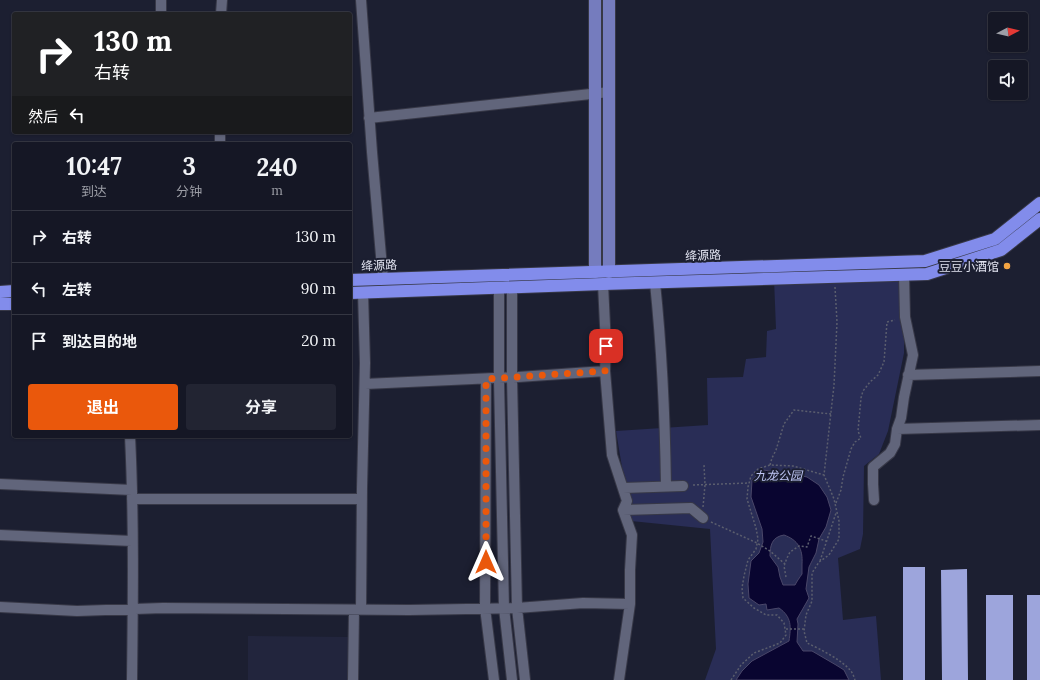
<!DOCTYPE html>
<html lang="zh">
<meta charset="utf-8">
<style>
:root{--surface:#151725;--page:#222432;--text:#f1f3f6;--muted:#9d9fa7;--line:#343642;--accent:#ea580c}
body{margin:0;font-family:Lora,"Noto Sans SC",serif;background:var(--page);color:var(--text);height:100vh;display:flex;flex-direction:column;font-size:15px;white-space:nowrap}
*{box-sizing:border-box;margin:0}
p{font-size:13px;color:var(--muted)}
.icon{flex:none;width:22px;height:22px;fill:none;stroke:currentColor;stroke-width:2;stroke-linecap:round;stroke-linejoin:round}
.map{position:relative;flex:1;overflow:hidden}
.drawer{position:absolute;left:12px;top:142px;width:340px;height:296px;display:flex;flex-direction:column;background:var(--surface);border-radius:4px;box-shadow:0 1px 3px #0004,0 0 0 1px var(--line)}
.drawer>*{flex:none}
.hud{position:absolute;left:12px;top:12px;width:340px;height:122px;border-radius:4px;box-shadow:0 1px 3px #0004,0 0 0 1px var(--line);background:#202124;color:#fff;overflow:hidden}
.needle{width:26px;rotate:83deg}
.buttons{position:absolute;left:988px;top:12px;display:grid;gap:8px}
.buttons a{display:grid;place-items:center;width:40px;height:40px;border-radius:4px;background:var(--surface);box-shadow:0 1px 3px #0004,0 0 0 1px var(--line);font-size:20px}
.pin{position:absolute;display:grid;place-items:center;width:34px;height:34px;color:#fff;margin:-17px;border-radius:8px;box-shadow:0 2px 6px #0006}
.me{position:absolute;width:44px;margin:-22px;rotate:0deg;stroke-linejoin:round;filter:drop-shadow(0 0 3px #0008)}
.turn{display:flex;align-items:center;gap:14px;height:84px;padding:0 16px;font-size:18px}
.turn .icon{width:52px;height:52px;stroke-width:2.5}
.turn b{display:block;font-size:28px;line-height:34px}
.then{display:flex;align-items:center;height:38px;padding:0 16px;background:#0003;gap:8px;font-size:15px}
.eta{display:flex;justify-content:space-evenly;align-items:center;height:68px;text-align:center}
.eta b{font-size:24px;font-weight:700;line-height:28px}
.primary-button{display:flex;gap:8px;margin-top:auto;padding:8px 16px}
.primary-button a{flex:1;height:46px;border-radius:4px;background:var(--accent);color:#fff;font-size:16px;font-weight:700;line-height:46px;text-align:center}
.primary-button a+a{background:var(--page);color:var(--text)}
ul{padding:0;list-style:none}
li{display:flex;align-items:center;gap:12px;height:52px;padding:0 16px;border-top:1px solid var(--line)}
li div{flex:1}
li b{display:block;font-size:15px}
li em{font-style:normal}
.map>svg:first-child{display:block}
</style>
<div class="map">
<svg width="1040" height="680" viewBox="0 0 1040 680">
<rect width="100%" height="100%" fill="#1c1f31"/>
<path fill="#22253d" d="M248 636 348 637V680H248Z"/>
<path fill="#292d56" d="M904 274V353L888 431 879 454 864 466 863 534 860 549 838 558 843 620 876 616 881 680H705L716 649 710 529 631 521 616 431 708 425 707 378 743 377 746 359 766 357 767 331 776 329 774 279Z"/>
<path fill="#090530" stroke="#4a4769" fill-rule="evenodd" d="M763 470 793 474 807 477 819 485 827 497 831 510 826 527 819 539 816 553 809 567 806 589 809 598 797 619 798 624 797 642 803 651H812L836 665 844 670 849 680H736L742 671 752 661 789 641C791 627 792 617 779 608L767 610 766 604 759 605 749 598 748 584 751 561 759 553 763 542 762 529 751 497 752 480ZM784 535C798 540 803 549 802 564 802 567 802 571 802 574 800 577 797 581 795 585H783L780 577 778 567 770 556C770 545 772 537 784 535Z"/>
<path fill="#9da5dc" d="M903 567H925V680H903Z
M967 569 968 680H942L941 570Z
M986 595H1013V680H986Z
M1027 595H1040V680H1027Z"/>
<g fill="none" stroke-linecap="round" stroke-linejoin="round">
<defs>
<path id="minor" d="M161 0V14
M361 0 372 152 383 279
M221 14 222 0
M369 118 609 92
M220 132V144
M655 283C662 350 665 418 666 486
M603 284 606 346 605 371 612 455 627 501 623 510 632 535 630 570V604L619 680
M499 287V380L504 608 512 680
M512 287V378L517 608 525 680
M908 375 1040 371
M486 379 485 608 494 680
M365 384 518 377 605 371
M897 429 1040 425
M130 436C134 517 133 599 132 680
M0 484 132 490
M623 488 683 486
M132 499H362
M874 500 873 484V467L890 453 895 444 897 429 901 418 904 397 913 355 905 317 904 274
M623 510 691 508 703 518
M0 535 132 541
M0 607 77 611 163 608 409 610 517 608 583 603 630 604
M361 610 362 488 365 363 363 292
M353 680 354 610"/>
<path id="major" d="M595 272V0
M609 272V0"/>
<path id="highway" d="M350 280 925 261 995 239 1040 203
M0 292 14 291
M350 293 603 284 927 274 1001 250 1040 219
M0 304H14"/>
</defs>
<use href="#minor" stroke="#373847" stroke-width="12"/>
<use href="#major" stroke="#373847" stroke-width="14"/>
<use href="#highway" stroke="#373847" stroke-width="14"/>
<path stroke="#5b5e6e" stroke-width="1.5" stroke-dasharray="2 2" stroke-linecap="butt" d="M835 287 837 322 834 385 824 475 834 499 839 521V539L829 555 819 562 812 573V601L806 615 804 631 807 643C820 649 842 660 851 671 853 674 854 677 855 680
M770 465 772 458 776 450 784 424 794 410 831 414
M693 485 749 483
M836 503 841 490 843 477 851 449 855 442 861 438 858 431 861 398 863 391 870 382 878 375 884 362 887 322 895 320
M703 507 705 485 704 465
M711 522 757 543 770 551 785 564
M820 561 836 513
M786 577 784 566 787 558 790 552 799 546 807 547 811 536 826 541
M786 629H804
M731 680 741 665 754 653 780 643 786 635 784 623 777 615H766L754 608 743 598 742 588 744 576 748 560 756 549 758 539 756 528 747 499 748 487 751 476 758 469 770 465 793 466 824 475"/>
<use href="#minor" stroke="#61657b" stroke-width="10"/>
<use href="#major" stroke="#757cbe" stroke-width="12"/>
<use href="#highway" stroke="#828ceb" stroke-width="12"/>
</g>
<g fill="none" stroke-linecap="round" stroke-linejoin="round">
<path stroke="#ea580c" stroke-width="7" stroke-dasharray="0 12.6" d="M486 562V379L605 371 606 346"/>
</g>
<circle fill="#f4a443" stroke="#1c1f31" stroke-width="1.5" cx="1007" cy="266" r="4"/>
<g text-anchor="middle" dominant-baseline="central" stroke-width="4" stroke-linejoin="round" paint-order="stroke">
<g font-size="12" fill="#e0e2ef" stroke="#1c1f31">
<text transform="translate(703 255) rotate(-2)">绛源路</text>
<text transform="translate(379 265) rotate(-2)">绛源路</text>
</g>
<g font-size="12" fill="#e0e2ef" stroke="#1c1f31" text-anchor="end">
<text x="999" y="266">豆豆小酒馆</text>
</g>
<g font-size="12" font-style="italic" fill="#bdc4f3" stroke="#1c1f31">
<text x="778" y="475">九龙公园</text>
</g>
</g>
</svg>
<div class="buttons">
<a><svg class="needle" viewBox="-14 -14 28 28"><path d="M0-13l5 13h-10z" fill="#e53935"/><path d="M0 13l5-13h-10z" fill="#9d9fa7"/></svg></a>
<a><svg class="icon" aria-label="sound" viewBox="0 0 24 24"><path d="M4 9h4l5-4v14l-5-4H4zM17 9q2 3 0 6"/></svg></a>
</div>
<div class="pin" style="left:606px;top:346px;background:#d93025"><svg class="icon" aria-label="arrive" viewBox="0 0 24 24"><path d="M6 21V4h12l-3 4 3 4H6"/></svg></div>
<svg class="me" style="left:486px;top:562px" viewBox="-20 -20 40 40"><path d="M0-17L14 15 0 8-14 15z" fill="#ea580c" stroke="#fff" stroke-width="4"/></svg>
<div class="hud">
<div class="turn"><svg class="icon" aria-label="right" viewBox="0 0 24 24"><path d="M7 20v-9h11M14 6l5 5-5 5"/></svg><div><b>130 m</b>右转</div></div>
<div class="then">然后<svg class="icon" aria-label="left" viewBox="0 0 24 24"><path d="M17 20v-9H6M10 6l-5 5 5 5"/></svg></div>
</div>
<section class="drawer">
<div class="eta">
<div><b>10:47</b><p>到达</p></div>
<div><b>3</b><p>分钟</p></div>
<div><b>240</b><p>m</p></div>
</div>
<ul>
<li><svg class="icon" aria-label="right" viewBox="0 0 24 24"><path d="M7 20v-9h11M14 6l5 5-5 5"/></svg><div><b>右转</b></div><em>130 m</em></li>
<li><svg class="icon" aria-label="left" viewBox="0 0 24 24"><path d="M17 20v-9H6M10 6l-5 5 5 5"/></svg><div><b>左转</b></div><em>90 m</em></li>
<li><svg class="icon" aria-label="arrive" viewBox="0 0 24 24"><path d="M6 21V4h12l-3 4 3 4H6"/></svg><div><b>到达目的地</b></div><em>20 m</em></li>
</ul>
<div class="primary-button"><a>退出</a><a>分享</a></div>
</section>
</div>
